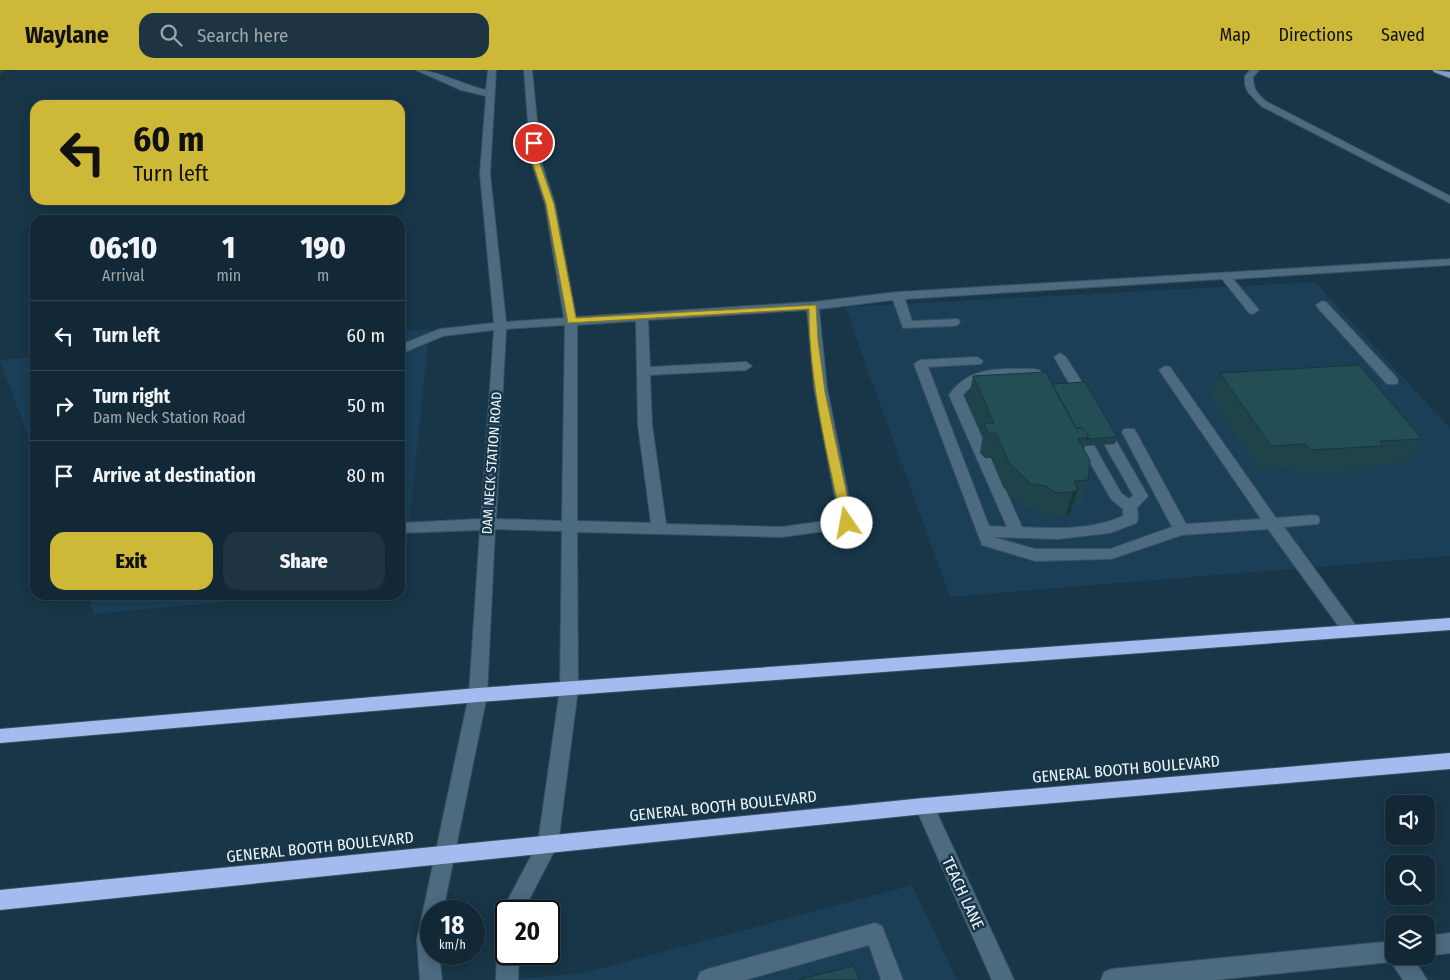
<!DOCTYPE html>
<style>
:root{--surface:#122836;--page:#1f3442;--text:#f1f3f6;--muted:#9ca6ad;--line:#314451;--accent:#ceb837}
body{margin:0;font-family:"Fira Sans Condensed",sans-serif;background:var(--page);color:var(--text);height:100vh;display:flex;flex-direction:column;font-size:19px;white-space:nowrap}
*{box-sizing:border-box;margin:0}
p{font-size:16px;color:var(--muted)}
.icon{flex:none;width:28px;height:28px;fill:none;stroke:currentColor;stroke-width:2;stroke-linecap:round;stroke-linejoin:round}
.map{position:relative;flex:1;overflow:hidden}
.panel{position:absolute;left:30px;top:145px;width:375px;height:385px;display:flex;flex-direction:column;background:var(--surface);border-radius:15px;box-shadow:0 2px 12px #0003,0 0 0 1px var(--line)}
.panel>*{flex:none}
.hud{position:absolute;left:30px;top:30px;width:375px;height:105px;border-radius:15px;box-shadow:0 2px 12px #0003,0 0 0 1px var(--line);background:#ceb837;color:#111;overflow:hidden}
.controls{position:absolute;left:1385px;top:725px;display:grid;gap:10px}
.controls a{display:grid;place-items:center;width:50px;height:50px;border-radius:10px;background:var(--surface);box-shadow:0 2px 12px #0003,0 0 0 1px var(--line);font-size:25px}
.speed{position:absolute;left:420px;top:830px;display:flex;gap:10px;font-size:25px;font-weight:700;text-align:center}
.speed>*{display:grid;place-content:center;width:65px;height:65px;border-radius:50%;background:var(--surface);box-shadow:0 2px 12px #0003,0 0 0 1px var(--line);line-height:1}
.speed small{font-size:12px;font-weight:400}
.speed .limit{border:2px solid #111;border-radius:8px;background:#fff;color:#111}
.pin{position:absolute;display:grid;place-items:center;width:42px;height:42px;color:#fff;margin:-21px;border:2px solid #fff;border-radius:50%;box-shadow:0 1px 5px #0007}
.me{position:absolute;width:55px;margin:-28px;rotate:348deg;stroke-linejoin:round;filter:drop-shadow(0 0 4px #0008)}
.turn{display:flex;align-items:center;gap:18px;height:105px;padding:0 20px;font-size:22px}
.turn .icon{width:65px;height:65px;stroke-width:2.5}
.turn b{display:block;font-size:35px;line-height:42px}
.eta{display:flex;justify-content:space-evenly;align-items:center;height:85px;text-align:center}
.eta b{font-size:30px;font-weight:800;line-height:35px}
.cta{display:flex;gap:10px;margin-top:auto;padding:10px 20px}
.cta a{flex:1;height:58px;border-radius:15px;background:var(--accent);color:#111;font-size:20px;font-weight:800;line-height:58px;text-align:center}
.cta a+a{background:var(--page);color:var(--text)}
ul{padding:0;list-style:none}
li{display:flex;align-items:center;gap:15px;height:70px;padding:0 20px;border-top:1px solid var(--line)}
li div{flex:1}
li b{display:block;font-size:19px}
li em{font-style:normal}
header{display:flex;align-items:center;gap:30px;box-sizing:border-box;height:70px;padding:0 25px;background:var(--accent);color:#111}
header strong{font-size:24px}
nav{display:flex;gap:28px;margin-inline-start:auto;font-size:18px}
.search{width:350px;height:45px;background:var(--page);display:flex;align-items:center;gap:12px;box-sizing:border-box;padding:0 18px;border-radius:15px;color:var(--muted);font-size:19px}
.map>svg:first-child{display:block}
</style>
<header>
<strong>Waylane</strong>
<div class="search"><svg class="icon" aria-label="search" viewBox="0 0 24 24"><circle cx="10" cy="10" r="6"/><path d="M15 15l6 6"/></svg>Search here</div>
<nav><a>Map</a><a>Directions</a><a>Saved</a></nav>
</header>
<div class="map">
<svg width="1450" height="910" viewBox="0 0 1450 910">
<rect width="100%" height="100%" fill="#183648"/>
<path fill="#1a3f57" d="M1315 212 1450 358V486L950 527 845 237Z
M430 259 402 515 400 516V261Z
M35 287V384L0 290Z
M87 525H297L94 544Z
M912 815 957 910H499L584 903Z"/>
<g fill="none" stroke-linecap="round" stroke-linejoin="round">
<defs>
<path id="minor" d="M416 0C437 0 463 15 486 20L488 0H496L490 104 506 252 564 248 545 134 531 91 524 0H532L541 91 555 134 576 247 813 232 898 222 1450 189V195L1233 209 1259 240 1253 244 1249 243 1222 209 905 229 912 251 958 249 960 252 958 255 954 256 903 258 893 230 819 239 827 318 854 453 852 457 847 458 782 467 577 462 578 619 558 774 523 841H506V848L502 841 538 773 560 619 562 461 495 459 487 625 443 841H431V884H439L442 910H420L417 870 469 625 480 460 400 463V453L481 449 494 260 443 266 400 284V275L440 259 494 253 480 104 486 26 461 20ZM807 240 814 318 839 449 782 457 666 454 652 355 650 305 746 300 752 296 746 292 650 297 648 250ZM636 251 638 355 651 453 577 451V255ZM565 255 562 451 496 449 506 259Z
M1250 0H1259L1253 7C1253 19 1258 25 1267 32L1450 126V133L1261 36 1248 22 1245 15V6Z
M1322 231 1326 232 1397 308 1398 311 1397 314H1387L1318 238 1316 235Z
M1060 283 1066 287 1093 330 1091 333 1086 334 1079 330 1054 287Z
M977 287 983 291 981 294 928 297 989 456 1007 457 949 325C970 295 1001 299 1034 299L1039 300 1050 310 1044 314C1039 313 1035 308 1030 307 1009 303 975 308 963 325L1022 457C1056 459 1092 460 1123 446V439L1111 429 1071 359 1073 356H1083L1121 423 1129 429 1133 425 1095 358 1097 355H1107L1148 426 1137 438 1138 449 1136 453 1110 463 1058 469 993 467 1035 479H1110L1172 457 1122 362 1124 359H1134L1136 362 1186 454 1261 449 1159 300 1165 296 1170 297 1276 448 1313 445 1318 446 1320 450 1318 454 1284 457 1357 557 1359 561 1357 565 1351 567 1345 565 1268 459 1182 465 1111 489 1035 491 982 475 914 294 920 290Z
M924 728 931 730 1014 910H992L915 736 917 730Z
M875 853 882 856 903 910H881L869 875 745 910H697L700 902 708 899Z
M1450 863V883L1426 886V866Z
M1394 871V886H1412L1427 910H1403L1391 892 1214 910H1101L1104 902 1112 899Z
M506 874V884H519L518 910H496L497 884 501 877Z"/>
<path id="major" d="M1433 0 1450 2V8L1434 2Z"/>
<path id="highway" d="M1450 548V560L478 632 0 673V659L478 618Z
M1450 683V699L924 744 0 840V820L924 728Z"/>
</defs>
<use href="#minor" stroke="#395160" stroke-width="2"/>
<use href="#major" stroke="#395160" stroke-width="2"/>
<use href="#highway" stroke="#395160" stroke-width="2"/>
<use href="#minor" fill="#4c6b80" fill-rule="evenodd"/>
<use href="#major" fill="#819bc3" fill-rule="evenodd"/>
<use href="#highway" fill="#a4bbf0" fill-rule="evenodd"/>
</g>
<path fill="#1e434a" d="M1220 303 1422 369 1409 393 1373 395 1370 400 1298 405 1293 398 1260 401 1210 327Z
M973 306 1052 314 1117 367 1115 374 1085 376 1084 380 1088 410 1081 435H1073L1070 444 1065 447 1048 448 1039 440 1025 439 1003 417 991 388H985L980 383 983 365 968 330Z"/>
<path fill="#18373c" d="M5 0H13L0 14V5Z
M1078 419 1070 444 1065 447 1073 422Z"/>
<path fill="#234e56" stroke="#18373c" d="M0 0H5L0 5Z
M1359 295 1422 369 1380 371 1383 376 1310 380 1305 374 1271 376 1220 303Z
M1046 302 1076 358H1082L1088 364V368L1078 369 1090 390 1088 410 1074 411 1078 419 1073 422 1055 423 1046 416 1031 414 1009 393 996 363 990 364 985 358V353H994L973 306Z
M1085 312 1117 367 1087 369 1088 364 1082 358H1076L1052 314Z
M854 896 859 910H797Z"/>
<path fill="#ceb837" stroke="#867824" d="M531 71 538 73 539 91 554 134 576 248 816 235 818 270 825 322 853 453 851 456 847 457 842 453C827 383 809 312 809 239L568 253 546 134 532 91Z"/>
<g text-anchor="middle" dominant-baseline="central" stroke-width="5" stroke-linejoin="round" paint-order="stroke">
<g font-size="14" fill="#ecf7fe" stroke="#183648">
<text transform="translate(492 393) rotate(-86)">DAM NECK STATION ROAD</text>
</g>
<g font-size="16" fill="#ecf7fe" stroke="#183648">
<text transform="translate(1126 699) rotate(-5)">GENERAL BOOTH BOULEVARD</text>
<text transform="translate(723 736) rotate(-6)">GENERAL BOOTH BOULEVARD</text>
<text transform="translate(320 777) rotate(-6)">GENERAL BOOTH BOULEVARD</text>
<text transform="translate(963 823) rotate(65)">TEACH LANE</text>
</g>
</g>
</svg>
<div class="controls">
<a><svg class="icon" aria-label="sound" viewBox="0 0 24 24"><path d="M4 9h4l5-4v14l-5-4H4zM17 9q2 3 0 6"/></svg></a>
<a><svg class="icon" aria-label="search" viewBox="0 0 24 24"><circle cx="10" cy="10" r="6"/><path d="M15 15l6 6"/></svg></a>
<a><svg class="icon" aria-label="layers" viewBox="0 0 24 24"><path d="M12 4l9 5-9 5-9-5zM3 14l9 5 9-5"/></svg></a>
</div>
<div class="speed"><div>18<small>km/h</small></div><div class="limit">20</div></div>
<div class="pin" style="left:534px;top:73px;background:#d93025"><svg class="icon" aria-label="arrive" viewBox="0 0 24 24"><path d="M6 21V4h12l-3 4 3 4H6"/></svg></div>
<svg class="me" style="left:847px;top:453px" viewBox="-20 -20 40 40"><circle r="19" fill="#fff"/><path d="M0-13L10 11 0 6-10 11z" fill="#ceb837"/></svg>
<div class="hud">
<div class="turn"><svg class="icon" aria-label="left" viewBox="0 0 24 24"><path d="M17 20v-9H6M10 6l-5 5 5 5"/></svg><div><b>60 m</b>Turn left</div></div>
</div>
<section class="panel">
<div class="eta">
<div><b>06:10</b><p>Arrival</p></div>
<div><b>1</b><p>min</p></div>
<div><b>190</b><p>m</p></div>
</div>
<ul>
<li><svg class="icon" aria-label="left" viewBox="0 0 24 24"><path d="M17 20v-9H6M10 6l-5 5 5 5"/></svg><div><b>Turn left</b></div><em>60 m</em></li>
<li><svg class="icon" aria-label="right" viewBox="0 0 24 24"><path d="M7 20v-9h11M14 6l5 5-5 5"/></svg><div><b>Turn right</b><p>Dam Neck Station Road</p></div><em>50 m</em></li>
<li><svg class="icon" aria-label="arrive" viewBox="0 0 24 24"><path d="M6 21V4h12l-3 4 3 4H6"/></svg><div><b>Arrive at destination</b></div><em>80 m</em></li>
</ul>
<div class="cta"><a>Exit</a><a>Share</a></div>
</section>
</div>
